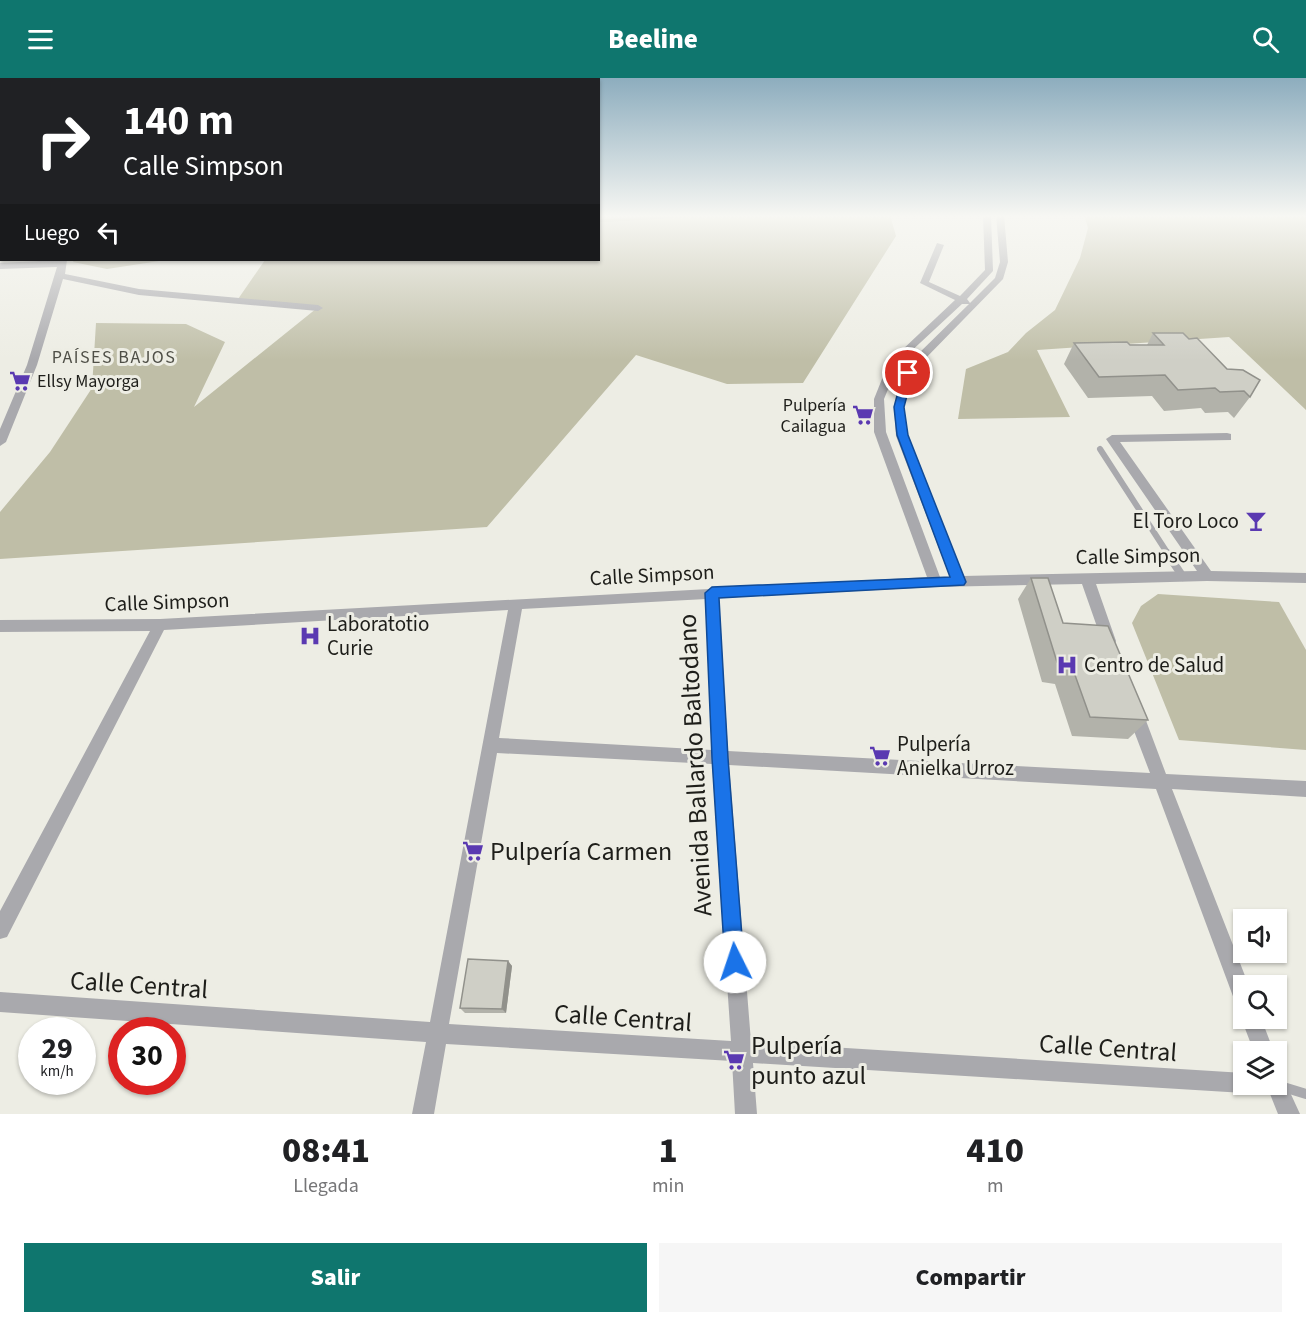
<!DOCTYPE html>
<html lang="es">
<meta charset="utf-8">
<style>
:root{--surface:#fff;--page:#f6f6f6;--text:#202124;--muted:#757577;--accent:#0f766e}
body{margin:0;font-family:"Source Sans 3",sans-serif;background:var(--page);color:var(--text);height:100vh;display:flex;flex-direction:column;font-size:22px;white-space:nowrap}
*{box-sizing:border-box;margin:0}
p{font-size:20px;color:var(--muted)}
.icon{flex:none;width:33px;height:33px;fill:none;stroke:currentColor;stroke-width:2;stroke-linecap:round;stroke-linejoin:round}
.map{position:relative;height:1036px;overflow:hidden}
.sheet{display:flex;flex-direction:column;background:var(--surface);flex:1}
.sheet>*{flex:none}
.top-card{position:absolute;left:0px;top:0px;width:600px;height:183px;box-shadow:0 2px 4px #0004;background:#202124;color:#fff;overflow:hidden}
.fabs{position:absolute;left:1233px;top:831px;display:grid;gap:12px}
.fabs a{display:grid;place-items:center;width:54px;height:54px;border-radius:0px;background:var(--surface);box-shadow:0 2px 4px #0004;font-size:30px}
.speed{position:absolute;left:18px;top:939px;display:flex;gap:12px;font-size:30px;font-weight:700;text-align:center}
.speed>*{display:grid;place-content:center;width:78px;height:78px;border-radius:50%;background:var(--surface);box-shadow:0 2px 4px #0004;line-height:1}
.speed small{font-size:15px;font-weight:400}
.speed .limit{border:9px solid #d22;background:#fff;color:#111}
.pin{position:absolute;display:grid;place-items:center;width:51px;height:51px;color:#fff;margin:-26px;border:3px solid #fff;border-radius:50%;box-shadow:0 2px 6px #0007}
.me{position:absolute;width:66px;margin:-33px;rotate:356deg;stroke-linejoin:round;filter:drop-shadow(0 0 4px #0008)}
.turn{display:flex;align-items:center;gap:21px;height:126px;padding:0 24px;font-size:27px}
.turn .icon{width:78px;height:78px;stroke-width:2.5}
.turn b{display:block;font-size:42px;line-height:51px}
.then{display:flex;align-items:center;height:57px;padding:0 24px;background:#0003;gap:12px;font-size:22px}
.eta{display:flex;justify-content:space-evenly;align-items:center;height:102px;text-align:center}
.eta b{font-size:36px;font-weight:800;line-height:42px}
.primary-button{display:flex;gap:12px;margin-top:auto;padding:12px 24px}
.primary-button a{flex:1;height:69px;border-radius:0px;background:var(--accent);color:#fff;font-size:24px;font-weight:800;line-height:69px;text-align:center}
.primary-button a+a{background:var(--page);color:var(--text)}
header{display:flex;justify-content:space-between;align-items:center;height:78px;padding:0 24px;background:var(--accent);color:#fff;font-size:27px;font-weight:800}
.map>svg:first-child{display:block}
</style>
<header><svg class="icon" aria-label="menu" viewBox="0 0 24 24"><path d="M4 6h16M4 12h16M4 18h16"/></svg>Beeline<svg class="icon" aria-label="search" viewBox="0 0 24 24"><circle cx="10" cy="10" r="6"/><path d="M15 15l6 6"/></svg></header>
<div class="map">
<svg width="1306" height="1036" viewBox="0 0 1306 1036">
<rect width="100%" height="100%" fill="#edede4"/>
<path fill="#bfbea7" d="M599 137H890L896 158 803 305 727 306 636 277 487 449 0 481V434L50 374 92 310 96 245 186 246 225 264 194 329 317 230 236 224 265 182H598Z
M1084 137H1306V332L1229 259 1037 272 1070 339 958 341 966 291 1008 274 1026 255 1055 232 1080 180 1088 150Z
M74 182H166L107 191 73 184Z
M1158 516 1279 524 1306 572V672L1179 662 1132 545 1141 528Z"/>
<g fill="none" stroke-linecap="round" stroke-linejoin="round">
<path stroke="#a5a37e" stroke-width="3" d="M598 143 696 137"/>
<path stroke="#a9a9ad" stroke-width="6" d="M1100 371 1168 476"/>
<path stroke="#a9a9ad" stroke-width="8" d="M1167 475 1183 499"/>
<path stroke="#a9a9ad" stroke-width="10" d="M1280 1008 1306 1016"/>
<path fill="#a9a9ad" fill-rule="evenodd" d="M983 137H991L993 193 967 221 970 225 995 200 1000 184 996 137H1004L1008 184 1003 201 921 285 913 295 904 329 908 358 963 498 1197 493 1106 361 1112 357 1227 355 1231 356V362L1120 364 1211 493 1306 495V505L1207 503 1096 506 1116 563 1114 567 1109 569 1104 567 1102 563 1082 506 935 509 719 520 728 673 1150 695 1126 632 1129 627 1134 625 1139 627 1142 632 1166 696 1306 703V719L1172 711 1249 908H1244V931L1237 928 1234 921 1156 711 729 687 751 964 1244 995V1006H1254L1251 1012 1244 1015 753 985 757 1036H735L732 983 446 966 434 1036H412L426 964 0 934V914L430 944 508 532 164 552 7 859 0 861V833L150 553 0 554V542L160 541 927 499 874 354V321L886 291 901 273 955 222 920 205 937 165 944 167 929 204 960 218 985 192ZM962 226H969L913 281 904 293 894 329 896 358 950 499H940L886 354 884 321 896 292 907 277ZM706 521 712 672 499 660 522 531ZM497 675 712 686 731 963 449 946Z
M59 182H67L65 196 139 211 318 227 323 230 318 233 139 217 63 201 37 287 6 364 0 368V351L27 287 57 189 0 191V185Z
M1244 934V940H1261L1274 974H1254L1241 940Z
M1276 996 1283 999 1300 1036H1278L1266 1006H1276Z"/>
</g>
<path fill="#b2b2aa" d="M1153 255H1183L1250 319 1234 340 1228 334 1205 335 1201 330 1164 333 1152 318 1088 320 1064 286 1074 265 1147 267Z
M1031 500 1063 545 1148 642 1128 661 1072 658 1055 606 1042 604 1018 521Z
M508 883 512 888 506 935H465L460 930Z"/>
<path fill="#91918b" d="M508 883 512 888 506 935 502 931Z"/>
<path fill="#cfcfc6" stroke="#91918b" stroke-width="1.5" d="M1153 255H1183L1189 261 1197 260 1227 291 1243 292 1260 302 1250 319 1244 313 1220 314 1215 310 1178 312 1165 297 1099 299 1074 265 1127 264 1130 267H1164Z
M1031 500H1048L1063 545 1108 548 1148 642 1090 639 1071 586 1057 584Z
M468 881 508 883 502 931 460 930Z"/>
<linearGradient id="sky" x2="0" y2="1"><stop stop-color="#8dadbe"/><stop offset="0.49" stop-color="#f7f7f3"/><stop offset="1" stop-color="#f7f7f3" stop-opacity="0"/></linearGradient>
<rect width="1306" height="282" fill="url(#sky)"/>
<path fill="#1a73e8" stroke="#114b97" stroke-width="1.5" d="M908 292 913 295 904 329 908 357 966 504 964 507 719 520 728 680 744 884 741 891 735 893 728 891 725 884 712 680 705 515 712 509 950 499 897 357 894 329 903 295Z"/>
<defs>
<symbol id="supermarket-bare" viewBox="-9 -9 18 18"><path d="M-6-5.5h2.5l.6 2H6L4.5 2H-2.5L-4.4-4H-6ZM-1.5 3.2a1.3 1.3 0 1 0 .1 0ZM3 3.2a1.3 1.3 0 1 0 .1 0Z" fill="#5a39b1" stroke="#edede4" stroke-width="2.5" paint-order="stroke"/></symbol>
<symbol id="bar-bare" viewBox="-9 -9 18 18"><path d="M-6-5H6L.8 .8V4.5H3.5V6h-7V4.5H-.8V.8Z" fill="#5a39b1" stroke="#edede4" stroke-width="2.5" paint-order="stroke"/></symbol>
<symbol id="hospital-bare" viewBox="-9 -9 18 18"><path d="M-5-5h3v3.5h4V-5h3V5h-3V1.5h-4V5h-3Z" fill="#5a39b1" stroke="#edede4" stroke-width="2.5" paint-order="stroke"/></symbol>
</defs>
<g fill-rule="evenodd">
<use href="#supermarket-bare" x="5" y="288" width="30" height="30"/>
<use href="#supermarket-bare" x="848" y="322" width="30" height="30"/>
<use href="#bar-bare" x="1241" y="428" width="30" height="30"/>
<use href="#hospital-bare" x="295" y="543" width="30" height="30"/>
<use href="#hospital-bare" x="1052" y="572" width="30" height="30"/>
<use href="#supermarket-bare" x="865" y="663" width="30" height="30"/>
<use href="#supermarket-bare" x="458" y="758" width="30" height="30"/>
<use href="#supermarket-bare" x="719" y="967" width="30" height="30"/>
</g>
<g text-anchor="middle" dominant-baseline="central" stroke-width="6" stroke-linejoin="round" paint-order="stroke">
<g font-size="18" letter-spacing="1.5" fill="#4f4f47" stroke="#edede4">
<text x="114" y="279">PAÍSES BAJOS</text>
</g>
<g font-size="18" fill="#1e1e1a" stroke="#edede4" text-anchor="start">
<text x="37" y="303">Ellsy Mayorga</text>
<text x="846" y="327" text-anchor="end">Pulpería<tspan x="846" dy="21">Cailagua</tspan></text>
</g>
<g font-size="21" fill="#1e1e1a" stroke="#edede4" text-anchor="start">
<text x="1239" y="443" text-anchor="end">El Toro Loco</text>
<text x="327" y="546">Laboratotio<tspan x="327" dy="24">Curie</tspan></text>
<text x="1084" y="587">Centro de Salud</text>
<text x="897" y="666">Pulpería<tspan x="897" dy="24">Anielka Urroz</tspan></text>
</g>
<g font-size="21" fill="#1e1e1a" stroke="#edede4">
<text transform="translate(1138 478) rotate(-1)">Calle Simpson</text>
<text transform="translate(652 497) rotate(-3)">Calle Simpson</text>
<text transform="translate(167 524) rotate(-2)">Calle Simpson</text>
</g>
<g font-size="26" fill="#1e1e1a" stroke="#edede4">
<text transform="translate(695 687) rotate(-93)">Avenida Ballardo Baltodano</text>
<text transform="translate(139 907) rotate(4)">Calle Central</text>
<text transform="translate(623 940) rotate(4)">Calle Central</text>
<text transform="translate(1108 970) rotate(4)">Calle Central</text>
</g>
<g font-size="26" fill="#1e1e1a" stroke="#edede4" text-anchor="start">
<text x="490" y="773">Pulpería Carmen</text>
<text x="751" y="967">Pulpería<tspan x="751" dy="30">punto azul</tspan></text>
</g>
</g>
</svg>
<div class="fabs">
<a><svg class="icon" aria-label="sound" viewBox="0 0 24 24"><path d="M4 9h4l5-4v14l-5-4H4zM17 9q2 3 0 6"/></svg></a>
<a><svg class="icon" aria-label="search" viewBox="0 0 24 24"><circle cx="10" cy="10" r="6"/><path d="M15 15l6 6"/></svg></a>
<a><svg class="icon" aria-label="layers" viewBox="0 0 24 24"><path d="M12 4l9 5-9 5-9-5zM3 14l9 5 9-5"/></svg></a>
</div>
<div class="speed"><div>29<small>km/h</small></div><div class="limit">30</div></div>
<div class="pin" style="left:908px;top:295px;background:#d93025"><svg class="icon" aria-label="arrive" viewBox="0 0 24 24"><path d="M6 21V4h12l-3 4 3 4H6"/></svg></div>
<svg class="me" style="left:735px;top:884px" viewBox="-20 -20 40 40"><circle r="19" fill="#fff"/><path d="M0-13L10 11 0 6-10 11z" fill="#1a73e8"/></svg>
<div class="top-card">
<div class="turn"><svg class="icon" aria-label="right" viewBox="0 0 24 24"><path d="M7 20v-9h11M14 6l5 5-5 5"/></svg><div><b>140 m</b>Calle Simpson</div></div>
<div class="then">Luego<svg class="icon" aria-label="left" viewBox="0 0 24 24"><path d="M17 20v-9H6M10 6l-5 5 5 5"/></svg></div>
</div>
</div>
<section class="sheet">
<div class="eta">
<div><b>08:41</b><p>Llegada</p></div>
<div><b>1</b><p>min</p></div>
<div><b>410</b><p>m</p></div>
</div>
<div class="primary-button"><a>Salir</a><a>Compartir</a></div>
</section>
